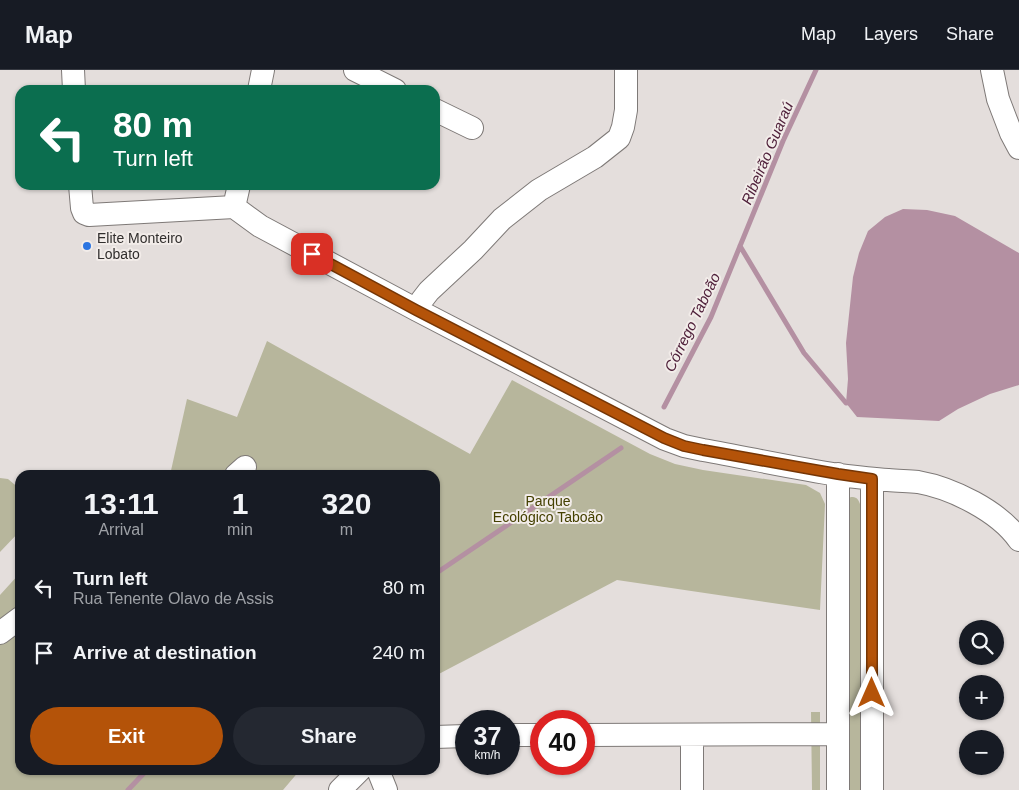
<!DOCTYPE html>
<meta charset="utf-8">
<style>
:root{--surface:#171b24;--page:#242831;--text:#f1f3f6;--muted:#9ea1a6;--line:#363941;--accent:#b45309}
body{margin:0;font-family:Arial,sans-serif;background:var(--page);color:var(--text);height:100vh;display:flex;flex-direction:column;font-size:19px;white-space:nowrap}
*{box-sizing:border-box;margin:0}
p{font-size:16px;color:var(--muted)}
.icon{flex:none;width:28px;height:28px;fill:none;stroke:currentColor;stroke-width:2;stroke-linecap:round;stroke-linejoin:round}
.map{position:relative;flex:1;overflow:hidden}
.details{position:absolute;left:15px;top:400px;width:425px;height:305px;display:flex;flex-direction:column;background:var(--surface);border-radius:15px;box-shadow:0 1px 4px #0004}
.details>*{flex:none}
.banner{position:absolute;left:15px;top:15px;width:425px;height:105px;border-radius:15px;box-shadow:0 1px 4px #0004;background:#0b6e4f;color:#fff;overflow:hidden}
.fabs{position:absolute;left:959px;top:550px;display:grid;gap:10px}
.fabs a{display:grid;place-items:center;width:45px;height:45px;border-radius:50%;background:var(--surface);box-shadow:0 1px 4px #0004;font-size:25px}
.speed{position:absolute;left:455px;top:640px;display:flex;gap:10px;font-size:25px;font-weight:700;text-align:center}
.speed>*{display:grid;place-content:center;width:65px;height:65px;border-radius:50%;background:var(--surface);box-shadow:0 1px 4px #0004;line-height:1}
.speed small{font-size:12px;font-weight:400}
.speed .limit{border:8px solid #d22;background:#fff;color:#111}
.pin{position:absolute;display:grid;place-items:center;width:42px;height:42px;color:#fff;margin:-21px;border-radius:10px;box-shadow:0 2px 8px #0006}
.me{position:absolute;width:55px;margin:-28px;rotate:0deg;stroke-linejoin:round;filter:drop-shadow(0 0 4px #0008)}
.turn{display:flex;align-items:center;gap:18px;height:105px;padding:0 15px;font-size:22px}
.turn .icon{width:65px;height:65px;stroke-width:2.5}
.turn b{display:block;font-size:35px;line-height:42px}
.eta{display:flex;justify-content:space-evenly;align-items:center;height:85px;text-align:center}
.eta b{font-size:30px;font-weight:600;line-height:35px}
.action{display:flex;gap:10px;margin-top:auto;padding:10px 15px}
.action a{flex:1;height:58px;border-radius:30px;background:var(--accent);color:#fff;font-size:20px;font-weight:600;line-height:58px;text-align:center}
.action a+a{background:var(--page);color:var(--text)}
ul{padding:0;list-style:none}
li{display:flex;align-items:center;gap:15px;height:65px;padding:0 15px}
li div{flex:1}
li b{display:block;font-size:19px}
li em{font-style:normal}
header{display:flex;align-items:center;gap:30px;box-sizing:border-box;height:70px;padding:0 25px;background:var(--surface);border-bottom:1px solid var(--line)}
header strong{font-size:24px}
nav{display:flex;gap:28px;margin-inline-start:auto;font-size:18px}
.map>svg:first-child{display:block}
</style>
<header>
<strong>Map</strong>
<nav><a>Map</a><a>Layers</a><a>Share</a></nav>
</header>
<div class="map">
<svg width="1019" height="720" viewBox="0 0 1019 720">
<rect width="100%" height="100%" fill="#e4dedc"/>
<path fill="#b7b69c" d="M267 271 470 384 512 310 650 384 675 394 703 400 806 415 820 423 825 434 820 540 617 510 435 606V405H170L187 329 237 347Z
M0 408 8 409 20 419V461L0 482Z
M851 427C856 427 858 428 860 434L861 720H846L847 429Z
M20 503V700H300L283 720H0V525Z
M811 642H820V720H812Z"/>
<path fill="#b490a2" d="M903 139 927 140 955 146 1019 183V315L990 324 958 339 939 351 857 347 846 333 848 309 846 273 853 207 859 183 868 161 885 147Z"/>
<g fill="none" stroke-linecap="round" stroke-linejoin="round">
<path stroke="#b490a2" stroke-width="5" d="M740 176 804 283 846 333 850 332
M664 337 711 247 783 71 816 0
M435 504 621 378
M128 720 147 700"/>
<defs>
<path id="minor" d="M73 0 74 20
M355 0 395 20
M992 0 998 29 1011 63 1019 78
M259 20 263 0
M435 40 472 58
M80 115 82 138 84 143 89 145 234 137 260 156 417 240 665 369 684 376 703 380C748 388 793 398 839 405 855 407 871 409 888 410 898 411 908 411 918 412 952 418 999 441 1019 470
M234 137 239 115
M417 240 422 230 429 221 473 180 502 149 539 120 595 87 619 68 623 57 626 40V0
M838 404V720
M236 405 245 397
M0 563 20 548
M509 665H541
M584 665 838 664
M692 665V720
M435 667 466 666
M378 700 386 720
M340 720 360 700
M872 720V409"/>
</defs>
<use href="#minor" stroke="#7e7977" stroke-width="24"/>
<use href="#minor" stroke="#fff" stroke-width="22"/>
</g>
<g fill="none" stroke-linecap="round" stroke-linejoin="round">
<defs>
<path id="route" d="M312 184 416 240 664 368 684 376 703 380 838 404 872 409V623"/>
</defs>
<use href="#route" stroke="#753606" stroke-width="12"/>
<use href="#route" stroke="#b45309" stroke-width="9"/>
</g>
<circle fill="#2c75e1" stroke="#f2ece9" stroke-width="2" cx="87" cy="176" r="5"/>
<g text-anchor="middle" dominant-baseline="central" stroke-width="4" stroke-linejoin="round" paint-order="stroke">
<g font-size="14" fill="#312e2d" stroke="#f2ece9" text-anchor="start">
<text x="97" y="168">Elite Monteiro<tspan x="97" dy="16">Lobato</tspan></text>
</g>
<g font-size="14" fill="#444000" stroke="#f2ece9">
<text x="548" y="431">Parque<tspan x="548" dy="16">Ecológico Taboão</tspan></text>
</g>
<g font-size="15" font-style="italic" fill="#4f203a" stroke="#f2ece9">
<text transform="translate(767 83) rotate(-67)">Ribeirão Guaraú</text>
<text transform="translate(692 252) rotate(-64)">Córrego Taboão</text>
</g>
</g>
</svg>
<div class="fabs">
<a><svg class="icon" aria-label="search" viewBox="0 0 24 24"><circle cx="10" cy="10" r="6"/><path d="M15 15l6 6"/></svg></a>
<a>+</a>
<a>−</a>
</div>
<div class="speed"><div>37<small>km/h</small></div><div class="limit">40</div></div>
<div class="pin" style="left:312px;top:184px;background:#d93025"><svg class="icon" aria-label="arrive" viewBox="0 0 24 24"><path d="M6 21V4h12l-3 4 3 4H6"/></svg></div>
<svg class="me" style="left:872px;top:623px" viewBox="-20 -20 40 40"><path d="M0-17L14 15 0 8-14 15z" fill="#b45309" stroke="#fff" stroke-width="4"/></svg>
<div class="banner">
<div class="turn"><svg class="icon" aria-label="left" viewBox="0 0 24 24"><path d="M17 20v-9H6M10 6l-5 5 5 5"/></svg><div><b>80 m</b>Turn left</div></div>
</div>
<section class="details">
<div class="eta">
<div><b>13:11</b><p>Arrival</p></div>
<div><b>1</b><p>min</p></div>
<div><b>320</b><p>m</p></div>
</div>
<ul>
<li><svg class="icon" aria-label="left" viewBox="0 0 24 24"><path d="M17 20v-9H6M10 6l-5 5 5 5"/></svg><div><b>Turn left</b><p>Rua Tenente Olavo de Assis</p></div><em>80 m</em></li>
<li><svg class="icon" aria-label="arrive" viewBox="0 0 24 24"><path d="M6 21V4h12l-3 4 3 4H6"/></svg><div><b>Arrive at destination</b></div><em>240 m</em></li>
</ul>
<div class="action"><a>Exit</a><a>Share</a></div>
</section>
</div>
